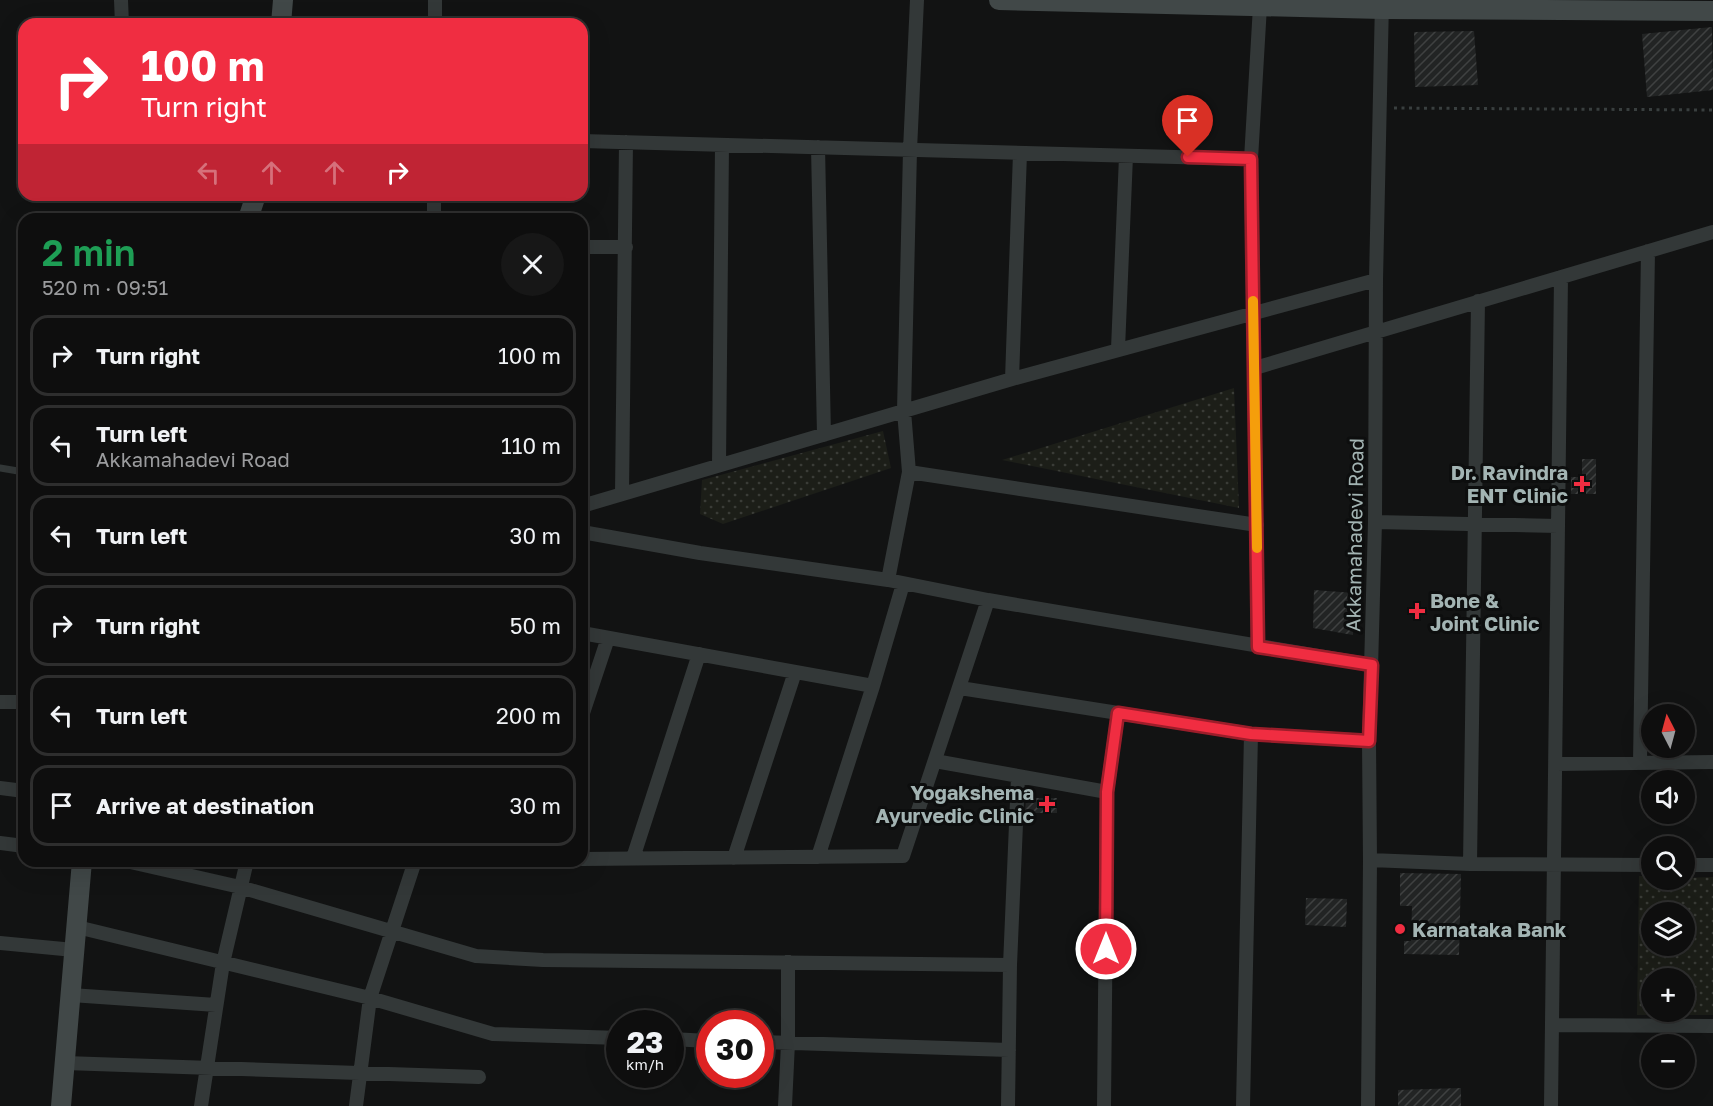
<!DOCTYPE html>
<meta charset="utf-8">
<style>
:root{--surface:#0e0e0e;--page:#171717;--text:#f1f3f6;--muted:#9b9c9e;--line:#2e2e2e}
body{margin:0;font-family:"Golos Text",sans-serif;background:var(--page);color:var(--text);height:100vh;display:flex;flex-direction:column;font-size:22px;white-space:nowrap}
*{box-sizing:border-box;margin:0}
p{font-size:20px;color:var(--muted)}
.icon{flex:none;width:33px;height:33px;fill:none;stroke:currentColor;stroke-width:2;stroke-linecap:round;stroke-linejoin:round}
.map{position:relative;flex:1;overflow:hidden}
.details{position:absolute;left:18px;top:213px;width:570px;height:654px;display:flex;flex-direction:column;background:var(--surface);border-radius:18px;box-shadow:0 6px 24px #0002,0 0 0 2px var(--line)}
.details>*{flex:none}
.banner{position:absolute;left:18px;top:18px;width:570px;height:183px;border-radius:18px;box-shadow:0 6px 24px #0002,0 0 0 2px var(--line);background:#f02d41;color:#fff;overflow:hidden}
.needle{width:39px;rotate:354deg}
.fabs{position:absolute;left:1641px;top:704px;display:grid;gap:12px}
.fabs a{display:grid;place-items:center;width:54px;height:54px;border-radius:50%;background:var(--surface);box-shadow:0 6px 24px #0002,0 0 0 2px var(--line);font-size:30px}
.speed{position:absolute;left:606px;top:1010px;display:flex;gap:12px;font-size:30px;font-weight:700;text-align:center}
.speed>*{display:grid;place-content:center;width:78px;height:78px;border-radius:50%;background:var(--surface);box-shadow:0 6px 24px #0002,0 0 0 2px var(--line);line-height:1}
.speed small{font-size:15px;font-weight:400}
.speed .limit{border:9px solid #d22;background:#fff;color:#111}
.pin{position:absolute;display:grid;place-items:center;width:51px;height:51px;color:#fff;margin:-62px -26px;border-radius:50% 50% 50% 0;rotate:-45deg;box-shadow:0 0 6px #0007}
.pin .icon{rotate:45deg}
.me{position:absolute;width:66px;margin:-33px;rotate:0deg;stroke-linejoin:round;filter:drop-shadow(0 0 4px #0008)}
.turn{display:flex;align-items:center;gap:21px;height:126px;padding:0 24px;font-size:27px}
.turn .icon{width:78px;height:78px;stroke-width:2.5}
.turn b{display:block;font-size:42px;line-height:51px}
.lanes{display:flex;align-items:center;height:57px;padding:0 24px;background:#0003;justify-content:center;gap:30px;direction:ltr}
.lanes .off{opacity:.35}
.round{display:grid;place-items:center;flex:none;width:63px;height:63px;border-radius:32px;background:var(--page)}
.headline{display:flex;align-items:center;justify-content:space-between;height:102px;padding:0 24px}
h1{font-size:36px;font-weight:600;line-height:45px;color:#1e9e55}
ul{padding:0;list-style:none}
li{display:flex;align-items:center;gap:18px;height:81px;margin:0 12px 9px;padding:0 12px;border:3px solid var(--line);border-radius:18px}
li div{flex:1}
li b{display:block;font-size:22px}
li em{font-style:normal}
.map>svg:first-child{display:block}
</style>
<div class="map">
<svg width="1713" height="1106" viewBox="0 0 1713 1106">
<defs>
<pattern id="grass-dots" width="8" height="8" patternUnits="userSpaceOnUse" patternTransform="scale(1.5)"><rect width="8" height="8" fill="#1c1e18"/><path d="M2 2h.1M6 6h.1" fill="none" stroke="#3a3c37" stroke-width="1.8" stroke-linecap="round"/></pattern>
<pattern id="building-hatch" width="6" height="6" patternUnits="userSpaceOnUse" patternTransform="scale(1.5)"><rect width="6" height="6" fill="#222424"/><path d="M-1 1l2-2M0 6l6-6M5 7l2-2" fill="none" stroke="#3f4141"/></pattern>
</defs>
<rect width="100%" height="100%" fill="#121313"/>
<path fill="url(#grass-dots)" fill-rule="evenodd" d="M1234 388 1239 508 1002 460Z
M883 431 891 468 723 524 700 514 702 480Z
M1639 876H1651L1652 879 1713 877V1015H1637ZM1652 912H1684V945H1652ZM1652 978H1684V1011H1652Z"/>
<path fill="url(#building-hatch)" d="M1712 27 1713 90 1647 97 1642 34Z
M1474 31 1478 85 1415 87 1414 32Z
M1582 459H1596V494H1571V477H1582Z
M1314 590 1354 593 1353 635 1313 628Z
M1026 798H1057V813H1025Z
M1400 873 1461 874 1459 955 1404 954V941H1411L1412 906H1400Z
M1306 898 1347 899 1346 927 1305 925Z
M1461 1088V1106H1398V1090Z"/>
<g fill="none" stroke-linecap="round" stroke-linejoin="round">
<path stroke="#393f3f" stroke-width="3" stroke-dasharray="3 4.5" stroke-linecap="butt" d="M1394 108 1713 110"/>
<path stroke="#333838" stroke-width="7" d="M0 468 24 472"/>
<path stroke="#333838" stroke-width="14" d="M121 0 122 24
M435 24V0
M582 141 1251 159
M818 147 824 435
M434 195V219
M582 247H626
M1118 349 1126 156
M1255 368 1713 232
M1012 379 1020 153
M719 465 722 145
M909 472 1257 525
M622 494 626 142
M582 506 1012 379 1376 280
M1375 522 1558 526
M582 532 700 553 888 580 988 600 1372 665
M888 580 909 472 904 411 910 150 917 0
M582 633 873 686
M1258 647 1251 159 1260 6
M960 688 1251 734 1369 741
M0 702H24
M582 716 608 638
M935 761 1107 792
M1640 763 1648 251
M1556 764 1713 762
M0 788 24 791
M0 843 24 846
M818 857 873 686 903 584
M633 858 699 654
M734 858 795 672
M582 859 903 856 988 600
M1370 860 1470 864 1652 865
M126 861 240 887 476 956 543 960 1010 965
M1470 864 1478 301
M1684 865H1713
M77 927 370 998 493 1034 620 1038
M0 943 74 950
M71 995 216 1005
M1552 1025 1713 1026
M670 1039 710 1041
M760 1042 1009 1050
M65 1063 479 1077
M201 1106 223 963 247 861
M356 1106 370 998 415 861
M785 1106 788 1043V962
M1008 1106 1010 965 1018 777
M1104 1106 1107 792 1118 713
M1243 1106 1251 734
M1368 1106 1370 860 1369 741 1375 522 1376 280 1382 1
M1551 1106 1561 277"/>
<path stroke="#414848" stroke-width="20" d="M999 0 1382 9 1713 11
M281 24 283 0
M248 219 256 195
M61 1106 82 861"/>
</g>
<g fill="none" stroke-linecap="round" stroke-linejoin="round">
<defs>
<path id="route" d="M1106 949 1107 792 1118 713 1251 734 1369 741 1372 665 1258 647 1251 159 1188 157"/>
</defs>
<use href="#route" stroke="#9c1d2a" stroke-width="15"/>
<use href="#route" stroke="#f02d41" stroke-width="10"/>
<path stroke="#f59e0b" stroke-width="10" d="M1253 301 1257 548"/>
</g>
<g fill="#f02d41" stroke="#0d0e0e" stroke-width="2">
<path d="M1579 475h6v6h6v6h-6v6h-6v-6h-6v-6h6z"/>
<path d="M1414 602h6v6h6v6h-6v6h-6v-6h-6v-6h6z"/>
<path d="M1044 795h6v6h6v6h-6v6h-6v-6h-6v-6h6z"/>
<circle cx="1400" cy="929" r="6"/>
</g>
<g text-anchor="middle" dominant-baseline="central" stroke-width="6" stroke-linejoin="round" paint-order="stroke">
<g font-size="20" font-weight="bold" fill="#a3b4b3" stroke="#0d0e0e" text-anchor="end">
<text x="1568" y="472">Dr. Ravindra<tspan x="1568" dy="23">ENT Clinic</tspan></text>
<text x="1430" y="600" text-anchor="start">Bone &amp;<tspan x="1430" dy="23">Joint Clinic</tspan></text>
<text x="1034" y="792">Yogakshema<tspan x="1034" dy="23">Ayurvedic Clinic</tspan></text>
<text x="1412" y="929" text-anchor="start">Karnataka Bank</text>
</g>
<g font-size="20" fill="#a3b4b3" stroke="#0d0e0e">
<text transform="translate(1354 535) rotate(-89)">Akkamahadevi Road</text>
</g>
</g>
</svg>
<div class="fabs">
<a><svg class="needle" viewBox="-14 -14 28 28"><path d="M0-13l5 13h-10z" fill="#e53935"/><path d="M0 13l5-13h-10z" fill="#9b9c9e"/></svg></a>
<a><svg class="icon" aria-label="sound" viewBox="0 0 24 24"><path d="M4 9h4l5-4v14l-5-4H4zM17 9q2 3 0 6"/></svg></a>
<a><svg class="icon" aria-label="search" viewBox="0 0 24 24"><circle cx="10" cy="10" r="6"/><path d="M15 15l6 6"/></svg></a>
<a><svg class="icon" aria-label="layers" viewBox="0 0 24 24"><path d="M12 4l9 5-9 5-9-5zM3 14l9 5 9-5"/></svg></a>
<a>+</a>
<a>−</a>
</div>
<div class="speed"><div>23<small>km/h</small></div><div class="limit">30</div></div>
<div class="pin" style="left:1188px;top:157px;background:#d93025"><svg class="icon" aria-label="arrive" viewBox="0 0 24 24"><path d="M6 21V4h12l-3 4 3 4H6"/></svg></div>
<svg class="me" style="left:1106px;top:949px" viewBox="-20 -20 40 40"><circle r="17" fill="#f02d41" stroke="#fff" stroke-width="3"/><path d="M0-11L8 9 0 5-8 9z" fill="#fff"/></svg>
<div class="banner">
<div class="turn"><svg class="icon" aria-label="right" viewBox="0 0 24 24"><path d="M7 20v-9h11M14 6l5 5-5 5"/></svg><div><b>100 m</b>Turn right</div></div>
<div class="lanes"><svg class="icon off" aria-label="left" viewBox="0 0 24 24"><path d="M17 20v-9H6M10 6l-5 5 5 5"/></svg><svg class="icon off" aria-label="ahead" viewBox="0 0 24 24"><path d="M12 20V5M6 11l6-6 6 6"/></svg><svg class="icon off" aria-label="ahead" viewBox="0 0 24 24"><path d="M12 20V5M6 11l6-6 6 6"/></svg><svg class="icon" aria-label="right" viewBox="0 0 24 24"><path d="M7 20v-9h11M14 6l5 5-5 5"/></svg></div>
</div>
<section class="details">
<div class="headline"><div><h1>2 min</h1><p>520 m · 09:51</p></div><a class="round"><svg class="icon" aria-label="close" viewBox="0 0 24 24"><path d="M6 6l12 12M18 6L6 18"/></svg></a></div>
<ul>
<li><svg class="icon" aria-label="right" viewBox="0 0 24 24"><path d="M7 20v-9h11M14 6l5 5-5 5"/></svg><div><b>Turn right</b></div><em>100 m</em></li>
<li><svg class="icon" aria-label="left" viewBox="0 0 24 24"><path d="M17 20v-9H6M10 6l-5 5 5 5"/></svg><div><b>Turn left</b><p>Akkamahadevi Road</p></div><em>110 m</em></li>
<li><svg class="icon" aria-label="left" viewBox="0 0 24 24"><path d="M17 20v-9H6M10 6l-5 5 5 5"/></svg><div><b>Turn left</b></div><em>30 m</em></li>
<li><svg class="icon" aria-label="right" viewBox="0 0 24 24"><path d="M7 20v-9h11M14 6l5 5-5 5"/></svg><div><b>Turn right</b></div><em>50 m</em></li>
<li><svg class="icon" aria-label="left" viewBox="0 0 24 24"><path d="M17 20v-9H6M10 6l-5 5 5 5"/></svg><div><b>Turn left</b></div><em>200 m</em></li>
<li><svg class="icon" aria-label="arrive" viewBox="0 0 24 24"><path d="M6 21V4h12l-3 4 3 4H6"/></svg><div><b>Arrive at destination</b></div><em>30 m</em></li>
</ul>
</section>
</div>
